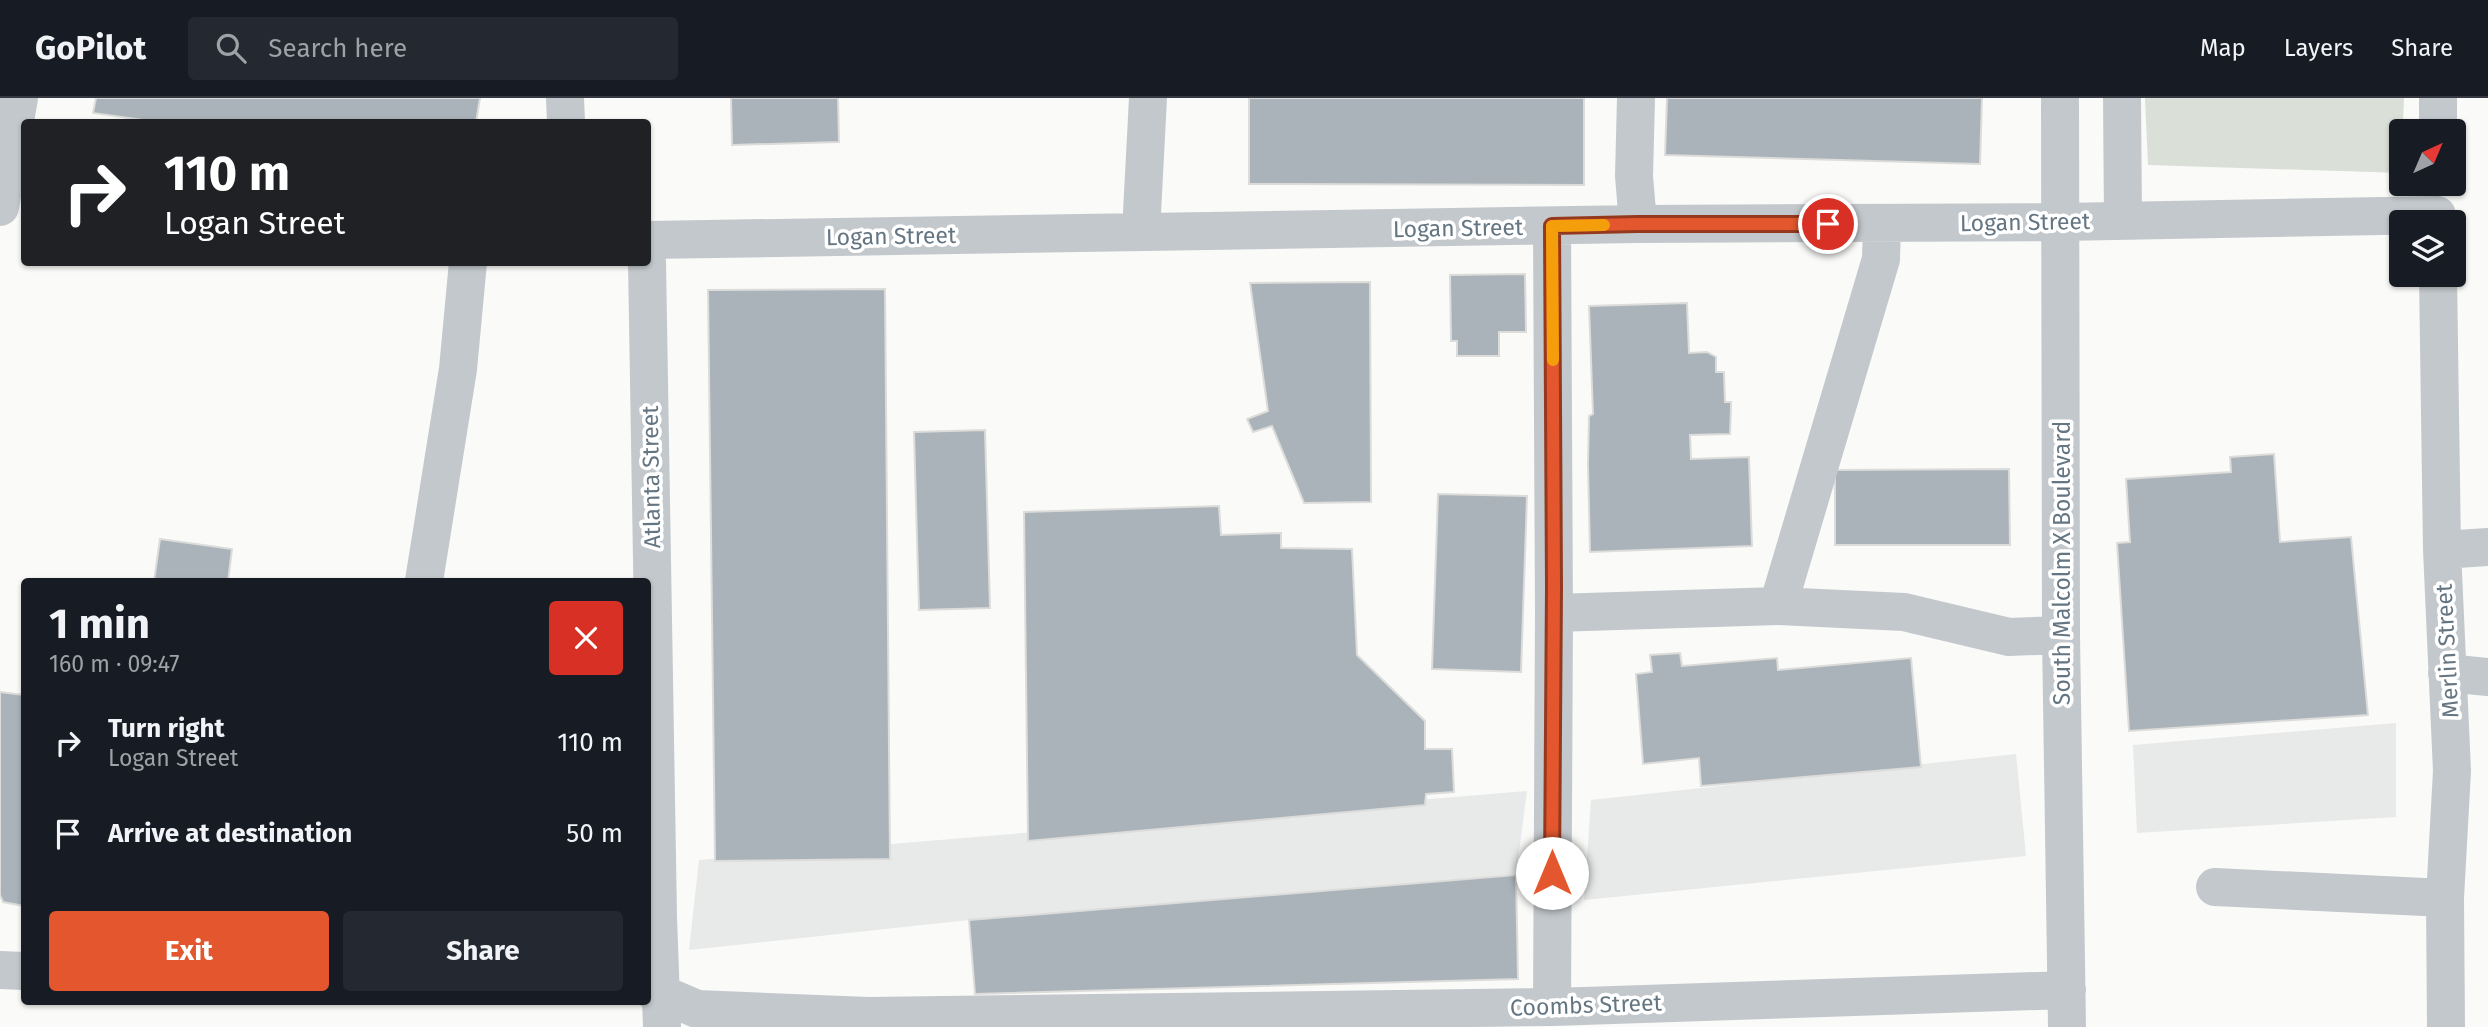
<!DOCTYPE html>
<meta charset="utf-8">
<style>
:root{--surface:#171b24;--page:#242831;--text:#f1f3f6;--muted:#9ea1a6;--line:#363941;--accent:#e4572e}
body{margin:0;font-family:"Fira Sans",sans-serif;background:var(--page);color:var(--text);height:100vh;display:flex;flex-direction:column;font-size:26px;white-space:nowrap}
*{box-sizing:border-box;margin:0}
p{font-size:23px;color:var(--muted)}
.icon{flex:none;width:38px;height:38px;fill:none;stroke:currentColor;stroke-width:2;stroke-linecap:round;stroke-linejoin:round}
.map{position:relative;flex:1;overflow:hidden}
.details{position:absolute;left:21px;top:480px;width:630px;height:427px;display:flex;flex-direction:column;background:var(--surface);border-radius:7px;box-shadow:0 2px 5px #0004}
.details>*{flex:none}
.banner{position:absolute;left:21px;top:21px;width:630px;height:147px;border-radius:7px;box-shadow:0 2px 5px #0004;background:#202124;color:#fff;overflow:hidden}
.needle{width:46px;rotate:44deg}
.fabs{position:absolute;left:2389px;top:21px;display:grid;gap:14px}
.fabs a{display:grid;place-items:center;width:77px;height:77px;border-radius:7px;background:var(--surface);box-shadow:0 2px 5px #0004;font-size:35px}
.pin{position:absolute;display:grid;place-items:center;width:60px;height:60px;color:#fff;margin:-30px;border:4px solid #fff;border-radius:50%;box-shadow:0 2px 7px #0007}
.me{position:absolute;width:77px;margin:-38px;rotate:0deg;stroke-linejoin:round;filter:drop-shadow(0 0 5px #0008)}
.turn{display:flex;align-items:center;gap:24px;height:147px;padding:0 28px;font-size:32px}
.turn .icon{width:91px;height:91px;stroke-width:2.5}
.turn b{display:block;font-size:49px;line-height:60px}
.round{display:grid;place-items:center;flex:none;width:74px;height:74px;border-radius:7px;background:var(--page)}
.head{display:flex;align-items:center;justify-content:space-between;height:119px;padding:0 28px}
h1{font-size:42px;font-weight:700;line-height:52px}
.cta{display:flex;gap:14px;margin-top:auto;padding:14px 28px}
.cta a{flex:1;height:80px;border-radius:7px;background:var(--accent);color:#fff;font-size:28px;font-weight:700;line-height:80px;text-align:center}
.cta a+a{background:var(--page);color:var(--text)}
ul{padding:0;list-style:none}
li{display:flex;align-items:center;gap:21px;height:91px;padding:0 28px}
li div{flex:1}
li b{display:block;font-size:26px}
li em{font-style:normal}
header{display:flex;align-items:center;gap:42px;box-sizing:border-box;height:98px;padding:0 35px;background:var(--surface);border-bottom:2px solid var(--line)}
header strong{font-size:33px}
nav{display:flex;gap:38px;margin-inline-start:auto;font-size:24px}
.search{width:490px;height:63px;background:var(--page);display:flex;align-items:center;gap:18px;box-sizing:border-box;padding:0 24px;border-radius:7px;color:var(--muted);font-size:26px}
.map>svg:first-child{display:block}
</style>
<header>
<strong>GoPilot</strong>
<div class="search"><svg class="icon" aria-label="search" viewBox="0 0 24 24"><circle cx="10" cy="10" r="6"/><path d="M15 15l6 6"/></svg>Search here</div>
<nav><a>Map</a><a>Layers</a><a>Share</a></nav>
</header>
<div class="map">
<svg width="2488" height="929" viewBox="0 0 2488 929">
<rect width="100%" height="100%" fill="#fafaf8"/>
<path fill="#e8e9e9" d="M2396 625V719L2137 735 2133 647Z
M2016 656 2026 758 1584 802 1591 702Z
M1527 693 1516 777 969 822 689 852 699 762Z"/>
<path fill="#dadfd7" d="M2145 0H2404L2401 75 2148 67Z"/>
<path fill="#aab3b9" stroke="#dcdcda" stroke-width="2" d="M96 0H480L476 24H157L93 15Z
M731 0H838L839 44 732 47Z
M1249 0H1584V87L1249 86Z
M1667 0H1982L1980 66 1665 57Z
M1525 176 1526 234H1499V258H1457V243H1451L1450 177Z
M1370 184 1371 404 1304 405 1272 328 1253 334 1247 321 1268 313 1250 185Z
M885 191 890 761 715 763 708 192Z
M1687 205 1689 255 1707 254 1716 259V274H1724L1725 304H1731V310L1730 336 1690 337 1691 361 1749 359 1752 448 1590 454 1588 366 1589 318 1593 316 1589 208Z
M985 332 990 510 919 512 914 334Z
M2274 356 2280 444 2351 439 2368 617 2129 633 2117 445 2130 444 2126 381 2231 374 2230 359Z
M2009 371 2010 447H1835V372Z
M1438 396 1527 398 1521 574 1432 571Z
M1219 408 1221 437 1281 435V450L1352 451 1357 557 1425 623V651H1452L1454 694 1426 696 1425 707 1028 743 1024 414Z
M160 441 232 451 228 483H154Z
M1680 555 1682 568 1777 560 1778 572 1911 560 1921 669 1701 688 1699 660 1643 666 1636 576 1652 574 1650 557Z
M0 594 24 597V808L3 804 0 797Z
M1516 777 1518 881 975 896 969 822Z"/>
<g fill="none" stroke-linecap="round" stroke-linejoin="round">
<path stroke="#c3c8cc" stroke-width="38" d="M565 0 566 24
M1636 0 1634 78 1638 126
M2060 0 2061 537 2067 929
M2122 0 2123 123
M2438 33V0
M0 109 19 0
M1141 134 1148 0
M648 142 1638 126 2061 124 2437 117
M647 164 658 819 662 929
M2438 177 2442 452 2452 673 2445 800 2446 929
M2442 452 2488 449
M424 483 458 271 468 164
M1778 508 1904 514 2009 539 2061 537
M1554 515 1778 508 1881 161 1882 126
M2447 575 2488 579
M2215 789 2445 800
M0 872 24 873
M648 890 697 911 868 918 1552 909 2067 892
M1552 909 1554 515 1552 128"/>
</g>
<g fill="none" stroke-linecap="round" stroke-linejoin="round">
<defs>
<path id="route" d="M1552 775 1554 488 1552 128 1638 126H1828"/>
</defs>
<use href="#route" stroke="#94391e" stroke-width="18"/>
<use href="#route" stroke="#e4572e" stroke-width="12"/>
<path stroke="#f59e0b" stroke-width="12" d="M1553 262 1552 128 1604 127"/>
</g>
<g text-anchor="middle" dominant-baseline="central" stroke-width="7" stroke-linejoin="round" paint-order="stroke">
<g font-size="23" fill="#657683" stroke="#fff">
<text transform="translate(2025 124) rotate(-1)">Logan Street</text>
<text transform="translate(1458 130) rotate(-1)">Logan Street</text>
<text transform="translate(891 138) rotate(-1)">Logan Street</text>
<text transform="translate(651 379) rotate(-91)">Atlanta Street</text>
<text transform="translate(2062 465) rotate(-90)">South Malcolm X Boulevard</text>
<text transform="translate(2447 553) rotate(-93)">Merlin Street</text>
<text transform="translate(1586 907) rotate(-2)">Coombs Street</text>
</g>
</g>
</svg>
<div class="fabs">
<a><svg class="needle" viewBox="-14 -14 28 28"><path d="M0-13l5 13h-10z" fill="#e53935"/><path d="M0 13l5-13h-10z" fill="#9ea1a6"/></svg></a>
<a><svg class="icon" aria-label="layers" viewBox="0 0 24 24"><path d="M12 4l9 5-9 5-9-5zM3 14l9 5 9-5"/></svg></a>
</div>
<div class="pin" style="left:1828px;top:126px;background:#d93025"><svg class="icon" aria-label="arrive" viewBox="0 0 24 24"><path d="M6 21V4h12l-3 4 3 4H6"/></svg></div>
<svg class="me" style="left:1552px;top:775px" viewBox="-20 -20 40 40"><circle r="19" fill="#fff"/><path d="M0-13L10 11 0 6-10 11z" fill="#e4572e"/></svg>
<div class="banner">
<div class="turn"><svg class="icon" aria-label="right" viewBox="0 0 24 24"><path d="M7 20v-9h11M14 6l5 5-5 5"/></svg><div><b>110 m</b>Logan Street</div></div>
</div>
<section class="details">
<div class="head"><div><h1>1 min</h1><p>160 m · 09:47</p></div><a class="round" style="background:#d93025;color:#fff"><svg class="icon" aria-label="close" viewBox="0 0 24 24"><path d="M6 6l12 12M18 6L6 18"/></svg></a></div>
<ul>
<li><svg class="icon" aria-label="right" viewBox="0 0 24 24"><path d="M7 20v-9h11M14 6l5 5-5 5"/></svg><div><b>Turn right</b><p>Logan Street</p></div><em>110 m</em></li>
<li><svg class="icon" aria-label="arrive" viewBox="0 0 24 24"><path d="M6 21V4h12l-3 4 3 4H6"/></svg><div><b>Arrive at destination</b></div><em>50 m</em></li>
</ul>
<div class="cta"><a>Exit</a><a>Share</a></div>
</section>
</div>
